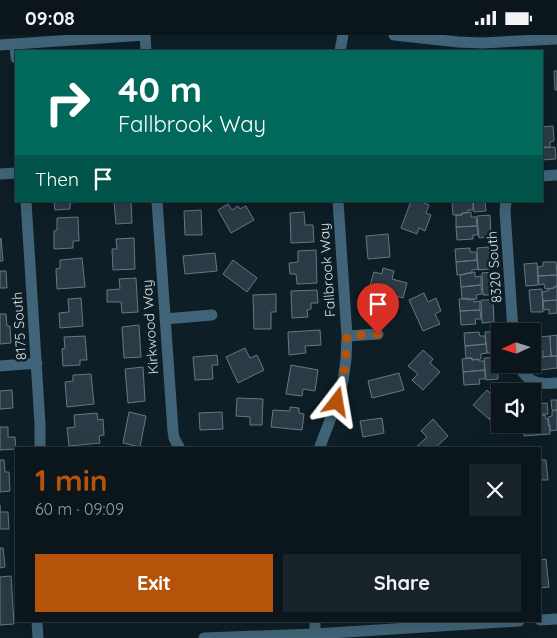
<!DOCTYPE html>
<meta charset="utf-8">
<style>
:root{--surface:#0a161c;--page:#182329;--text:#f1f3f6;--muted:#999fa3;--line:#2a353b;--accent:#b45309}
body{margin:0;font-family:Quicksand,sans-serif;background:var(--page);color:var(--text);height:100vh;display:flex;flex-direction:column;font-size:19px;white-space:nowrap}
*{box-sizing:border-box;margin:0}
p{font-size:16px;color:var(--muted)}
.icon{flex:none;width:28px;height:28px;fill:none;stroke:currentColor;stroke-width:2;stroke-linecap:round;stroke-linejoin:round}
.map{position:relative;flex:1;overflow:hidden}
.panel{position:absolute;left:15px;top:412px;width:526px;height:175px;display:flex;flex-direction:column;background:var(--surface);border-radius:0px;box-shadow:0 5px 20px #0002,0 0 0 1px var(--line)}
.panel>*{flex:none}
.banner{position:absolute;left:15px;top:15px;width:528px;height:152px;border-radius:0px;box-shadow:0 5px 20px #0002,0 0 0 1px var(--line);background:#00695c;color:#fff;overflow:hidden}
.needle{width:32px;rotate:266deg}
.tools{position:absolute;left:491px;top:288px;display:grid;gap:10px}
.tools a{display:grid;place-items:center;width:50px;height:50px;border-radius:0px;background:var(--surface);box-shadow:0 5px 20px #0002,0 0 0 1px var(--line);font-size:25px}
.pin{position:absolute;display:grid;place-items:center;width:42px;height:42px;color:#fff;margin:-51px -21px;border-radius:50% 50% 50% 0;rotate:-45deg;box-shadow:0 0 5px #0007}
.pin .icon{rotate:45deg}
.me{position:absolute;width:55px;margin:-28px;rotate:14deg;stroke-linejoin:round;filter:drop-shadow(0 0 4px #0008)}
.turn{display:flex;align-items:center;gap:18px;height:105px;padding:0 20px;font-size:22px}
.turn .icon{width:65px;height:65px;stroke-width:2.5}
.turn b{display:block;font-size:35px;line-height:42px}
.then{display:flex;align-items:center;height:48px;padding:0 20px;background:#0003;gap:10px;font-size:19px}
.round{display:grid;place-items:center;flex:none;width:52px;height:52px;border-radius:0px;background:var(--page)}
.summary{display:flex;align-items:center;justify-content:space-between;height:85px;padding:0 20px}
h1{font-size:30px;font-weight:700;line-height:38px;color:var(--accent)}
.cta{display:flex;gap:10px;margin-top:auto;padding:10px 20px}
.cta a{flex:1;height:58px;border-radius:0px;background:var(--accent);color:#fff;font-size:20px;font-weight:700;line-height:58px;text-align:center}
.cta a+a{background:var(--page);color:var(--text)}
.status{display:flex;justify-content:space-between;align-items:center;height:35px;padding:0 25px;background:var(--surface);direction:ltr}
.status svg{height:14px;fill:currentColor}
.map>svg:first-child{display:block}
</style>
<div class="status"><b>09:08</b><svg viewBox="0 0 49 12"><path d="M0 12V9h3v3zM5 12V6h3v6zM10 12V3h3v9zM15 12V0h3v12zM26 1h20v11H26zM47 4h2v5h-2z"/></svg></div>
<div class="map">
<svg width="557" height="603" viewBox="0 0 557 603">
<rect width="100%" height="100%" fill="#0e1e26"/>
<path fill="#2b3b45" stroke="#667883" d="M554 36H557V55H555Z
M553 91 554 106 550 107V112H542L541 92Z
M555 112 556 124 541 125V113Z
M54 166H80V167L70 168V174L55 175Z
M114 166H131L132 188 116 189Z
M411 166H419L429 170 426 178 431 180 425 196 419 193 417 199 401 193Z
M473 166H485L486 176 474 177Z
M473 166V175H468V178H462V180H453L452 167Z
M228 169 232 175 238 171 240 174 246 171 254 185 231 198 218 175Z
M201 175 202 200H185L184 176Z
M304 177 305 190H313L314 207 291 208 290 178Z
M471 177V182H476L477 191 456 192V180H462V178Z
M490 180 491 202 479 203 477 181Z
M78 182 79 206H73V213L54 214V196L57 195V183Z
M477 191 478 200H473V204L457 205 456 192Z
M388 199 390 222 368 224 366 201Z
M1 203 3 226H0V204Z
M134 203 135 234 113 235 112 214H117L116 204Z
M489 212 490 234 478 235 477 213Z
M470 213V217H476L477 225 456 227 455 214Z
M316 215 317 248 297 249 296 239H290L289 228 298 227V216Z
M215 218 217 236 185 239 183 221Z
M82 223 85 252 57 254 56 234 60 233V225Z
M233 225 257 243 247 257 223 239Z
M477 225 478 234 472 235V238H466V239L457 240 456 227Z
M543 227H556L557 240 538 241V232L543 231Z
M537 228 538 250 526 251 524 229Z
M383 233 394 236 392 244 407 248 403 263 369 254 374 237 382 239Z
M0 236H6L7 253H0Z
M475 237V242L481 241V250L461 252 460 240Z
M494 237 495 260H483L482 238Z
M557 240V251L554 252V253L545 254 544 249 539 250 538 241Z
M136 243 138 277 122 278 121 267H107V255L120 254 119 244Z
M481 250 482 259 476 260 477 264H462L461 252Z
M557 251V265L543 266 542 257 548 256V254L554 253V252Z
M542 254 543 277H531L529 255Z
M317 255 318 268H311V274L307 275 308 282 292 283 291 256Z
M424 258 428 267 436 263 441 276 435 279 440 289 423 296 409 265Z
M276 259V277H271V294H254L253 260Z
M81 263 83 291 60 293 59 278 69 277 68 264Z
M468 263V265L474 264V267L480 266V275L460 276 459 264Z
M481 265H493L494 287 482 288Z
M557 265V278L549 279V274L544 275 543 266Z
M480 275 481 284H475L476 289 461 290 460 276Z
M0 279H6L7 291H10L11 308 0 309Z
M139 290 141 322 124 323 122 292Z
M320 295 321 310 305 311 306 318 289 320 288 297Z
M498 296 499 318H487L485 297Z
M479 297 480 301H485L486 309 465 311 464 298Z
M557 300V321H551L550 301Z
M85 301 87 325H80V330L63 331 62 314 65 313 64 302Z
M550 301 551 321 543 322V316L538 317 537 302Z
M486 309 487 318 481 319V324L472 325V323H466L465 311Z
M245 313 250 323 257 320 264 335 238 348 226 322Z
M423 315 433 324 430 328 440 337 423 355 412 345 418 339 408 331Z
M217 320 218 330H212L213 344 195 345 193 322Z
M557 321V333L540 335 539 322Z
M497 322 498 344 486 345 484 323Z
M472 323V325L478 324V326H484L485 335 463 337 462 324Z
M291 330 318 335 315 356 303 354 302 361 286 359Z
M143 332 145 366 128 368 125 334Z
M485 335V344H479L480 349 464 350 463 337Z
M399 338 404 355 372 363 368 346Z
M91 339 94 369 67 372 65 347 73 346V340Z
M503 352 508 356H500V365L495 361Z
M12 355 13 373 0 374V356Z
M487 355 494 362 493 364 500 370 489 384 473 370Z
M237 363 263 364 262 390H250V382L236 381Z
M551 365H557V375H552Z
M547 368 548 379 532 380V369Z
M290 372 299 373V378L304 379 302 395 271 392 273 375 290 376Z
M500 372V389H514L506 398 489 384Z
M557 375V395L550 396 548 382 552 381V376Z
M129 377 146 381 140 412 123 408Z
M222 377 223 394 200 395 199 378Z
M97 378 98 385 103 384 104 400 99 401 100 408 69 411 67 393 75 392 74 380Z
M536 380 537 400 524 401 523 389H532V381Z
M536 380H545L546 384H548V390H550V399L537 400Z
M382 383 384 398 363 402 360 386Z
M433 384 448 401 434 414H415V413L427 402 421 396Z
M0 392H8V402H15L16 414 0 415Z
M0 425H4L5 437H9L10 456 0 457Z
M540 425H546L548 445H540Z
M0 470V477H8L9 494H0Z
M0 513H3L5 532 0 533Z
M546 524 549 552 540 553V525Z
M11 541 14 589 0 590V542Z"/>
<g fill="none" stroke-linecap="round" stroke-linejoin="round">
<path stroke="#416478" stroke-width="11" d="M145 0 146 16
M394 0 458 7 482 8 557 4
M15 9 16 23
M0 10 145 0
M340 16 343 0
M0 139 16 138
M541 141 557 140
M26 166 40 389V414
M157 166 173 396 174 403 180 414
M506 166 505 176 513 296
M165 284 212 280
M347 301 378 299
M518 329C526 347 538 350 557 348
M0 331 37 328
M319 414 337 367 343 346 346 324 347 301 338 166
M540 585 557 584
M37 586 38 603
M315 586V603
M204 603 315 599 519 586"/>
</g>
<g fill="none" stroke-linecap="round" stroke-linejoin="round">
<path stroke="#b45309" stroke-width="9" stroke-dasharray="0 16.2" d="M337 367C344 344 346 325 347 301L378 299"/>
</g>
<g text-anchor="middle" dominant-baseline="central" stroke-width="5" stroke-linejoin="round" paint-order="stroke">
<g font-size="14" fill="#d6e0e6" stroke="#0e1e26">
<text transform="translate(494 232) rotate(-94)">8320 South</text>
<text transform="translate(327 235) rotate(-94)">Fallbrook Way</text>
<text transform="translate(19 291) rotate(-94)">8175 South</text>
<text transform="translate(150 292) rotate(-94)">Kirkwood Way</text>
</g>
</g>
</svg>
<div class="tools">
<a><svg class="needle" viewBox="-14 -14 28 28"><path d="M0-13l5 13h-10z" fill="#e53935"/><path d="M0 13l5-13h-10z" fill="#999fa3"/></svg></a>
<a><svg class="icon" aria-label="sound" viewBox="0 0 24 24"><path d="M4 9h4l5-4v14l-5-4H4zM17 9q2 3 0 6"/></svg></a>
</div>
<div class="pin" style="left:378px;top:299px;background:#d93025"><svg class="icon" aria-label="arrive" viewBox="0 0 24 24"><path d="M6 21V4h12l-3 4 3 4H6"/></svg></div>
<svg class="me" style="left:337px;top:367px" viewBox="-20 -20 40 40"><path d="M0-17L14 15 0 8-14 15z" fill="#b45309" stroke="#fff" stroke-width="4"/></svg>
<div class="banner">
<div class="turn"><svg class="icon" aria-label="right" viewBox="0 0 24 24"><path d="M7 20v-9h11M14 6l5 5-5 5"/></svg><div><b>40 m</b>Fallbrook Way</div></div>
<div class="then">Then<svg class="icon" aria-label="arrive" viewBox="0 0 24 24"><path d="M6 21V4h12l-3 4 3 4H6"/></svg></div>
</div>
<section class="panel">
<div class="summary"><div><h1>1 min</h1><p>60 m · 09:09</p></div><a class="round"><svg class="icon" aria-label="close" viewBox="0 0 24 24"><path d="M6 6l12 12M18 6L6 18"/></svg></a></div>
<div class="cta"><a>Exit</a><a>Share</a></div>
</section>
</div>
